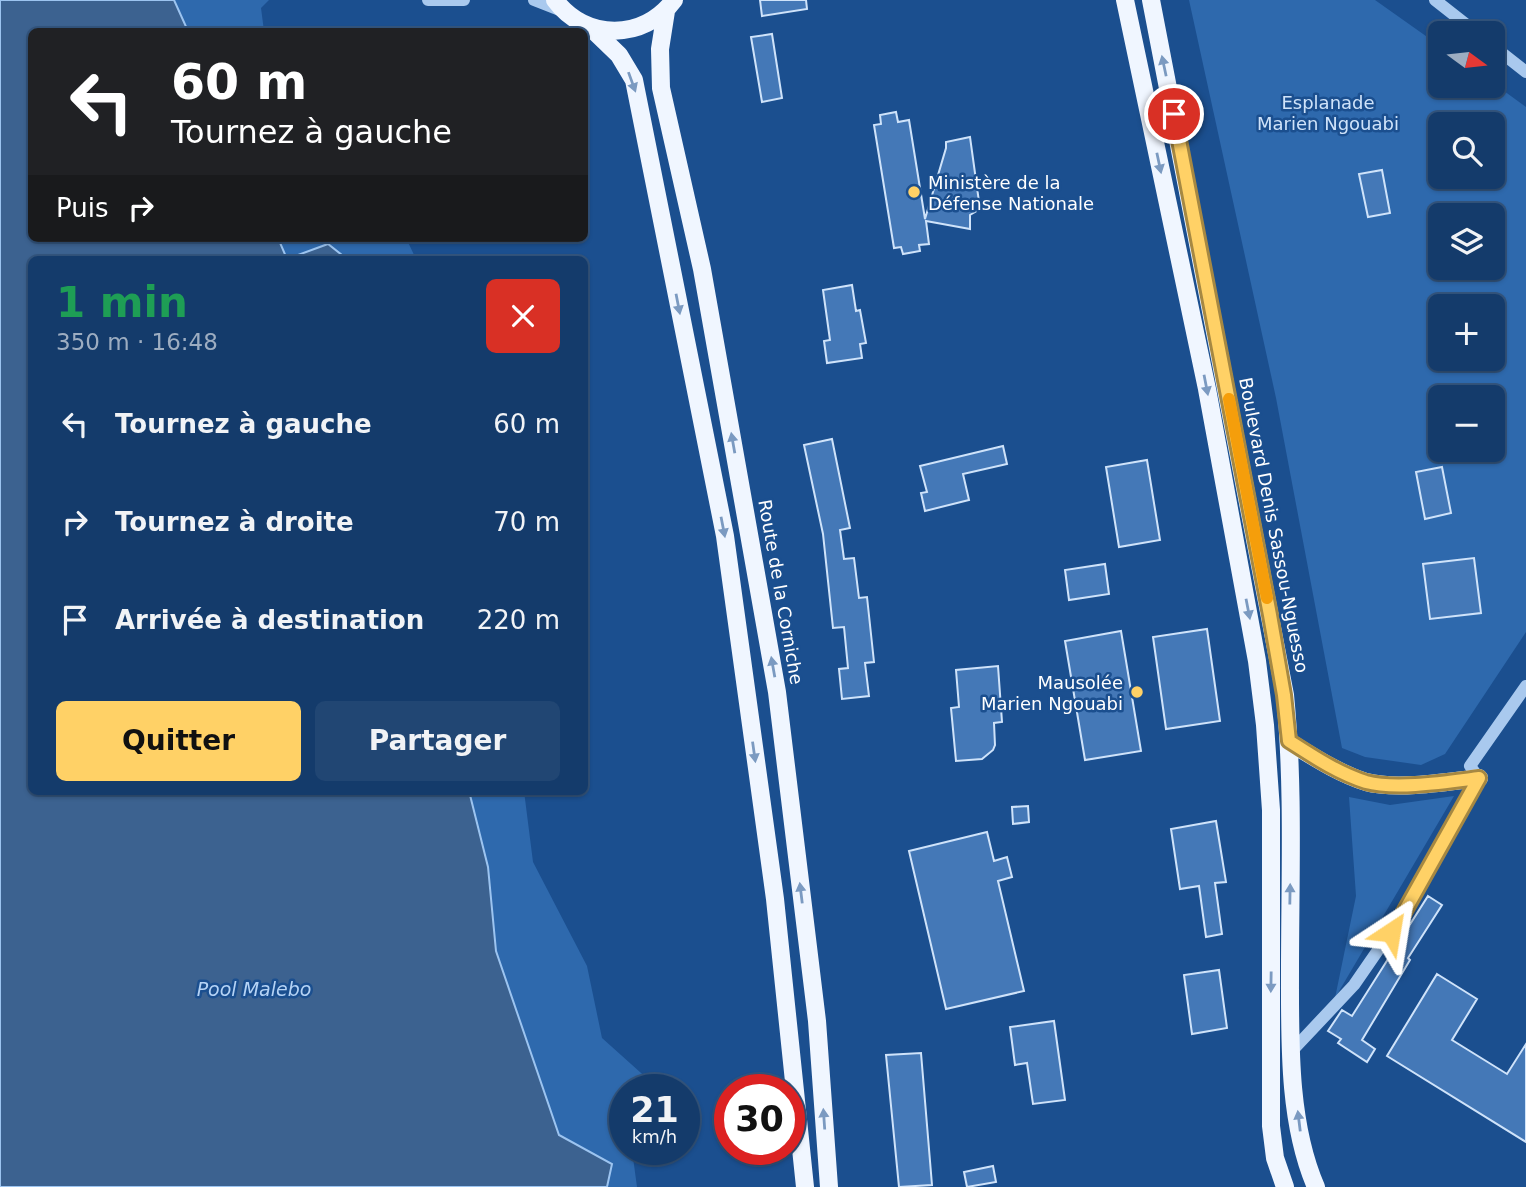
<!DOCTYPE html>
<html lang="fr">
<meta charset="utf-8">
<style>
:root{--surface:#143b6b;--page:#214673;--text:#f1f3f6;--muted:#9dadc1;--line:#33557e;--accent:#ffd166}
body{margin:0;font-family:"DejaVu Sans",sans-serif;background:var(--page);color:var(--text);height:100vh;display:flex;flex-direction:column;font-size:26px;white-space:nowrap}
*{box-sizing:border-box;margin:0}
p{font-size:23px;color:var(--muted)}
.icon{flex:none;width:38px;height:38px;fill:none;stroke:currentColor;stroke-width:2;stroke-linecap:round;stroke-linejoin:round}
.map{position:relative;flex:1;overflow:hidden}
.details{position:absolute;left:28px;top:256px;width:560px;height:539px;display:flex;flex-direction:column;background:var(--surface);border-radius:10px;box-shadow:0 2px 5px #0004,0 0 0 2px var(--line)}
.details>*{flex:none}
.guide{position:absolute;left:28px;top:28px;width:560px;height:214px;border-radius:10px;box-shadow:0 2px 5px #0004,0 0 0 2px var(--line);background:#202124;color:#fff;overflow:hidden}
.needle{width:46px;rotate:105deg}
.fabs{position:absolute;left:1428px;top:21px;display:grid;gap:14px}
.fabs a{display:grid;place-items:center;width:77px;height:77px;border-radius:10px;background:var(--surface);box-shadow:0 2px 5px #0004,0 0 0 2px var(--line);font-size:35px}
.speed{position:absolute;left:609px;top:1074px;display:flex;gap:14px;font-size:35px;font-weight:700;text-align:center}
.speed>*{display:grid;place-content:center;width:91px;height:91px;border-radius:50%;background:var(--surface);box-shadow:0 2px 5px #0004,0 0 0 2px var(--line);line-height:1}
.speed small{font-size:18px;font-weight:400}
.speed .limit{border:10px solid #d22;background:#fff;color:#111}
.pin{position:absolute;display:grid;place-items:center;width:60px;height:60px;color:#fff;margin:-30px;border:4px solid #fff;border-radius:50%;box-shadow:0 2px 7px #0007}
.me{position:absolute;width:77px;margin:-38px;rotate:33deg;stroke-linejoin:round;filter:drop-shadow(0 0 5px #0008)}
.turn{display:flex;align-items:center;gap:24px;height:147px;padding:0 28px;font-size:32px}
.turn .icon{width:91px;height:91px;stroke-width:2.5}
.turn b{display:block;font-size:49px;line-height:60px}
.then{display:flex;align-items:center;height:66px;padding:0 28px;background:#0003;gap:14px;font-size:26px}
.round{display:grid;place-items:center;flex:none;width:74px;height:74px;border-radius:10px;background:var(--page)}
.overview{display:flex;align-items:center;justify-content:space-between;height:119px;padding:0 28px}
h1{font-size:42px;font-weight:800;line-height:52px;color:#1e9e55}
.button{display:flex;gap:14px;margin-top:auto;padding:14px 28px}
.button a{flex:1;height:80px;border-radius:10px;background:var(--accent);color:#111;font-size:28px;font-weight:800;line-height:80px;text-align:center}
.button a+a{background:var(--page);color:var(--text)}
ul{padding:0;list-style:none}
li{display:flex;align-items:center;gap:21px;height:98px;padding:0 28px}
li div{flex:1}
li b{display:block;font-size:26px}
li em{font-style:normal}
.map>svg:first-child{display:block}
</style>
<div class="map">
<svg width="1526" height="1187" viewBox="0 0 1526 1187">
<rect width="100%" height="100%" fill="#1b4f8f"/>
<path fill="#2e69ad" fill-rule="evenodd" d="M174 0H269L261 8 264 31H188Z
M1189 0H1375L1440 46V86H1493V83L1526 107V632L1445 754 1421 765 1365 757 1342 748 1276 398ZM1440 124H1493V177H1440ZM1440 215H1493V268H1440ZM1440 306H1493V359H1440ZM1440 397H1493V450H1440Z
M278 238H406L416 259H347L328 245 287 259Z
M469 791H524L533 862 587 966 602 1038 660 1090H625V1150H632L637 1187H607L612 1164 559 1136 496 951 488 867Z
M1454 796 1335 998 1356 896 1349 797 1390 805Z"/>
<path fill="#3c6290" stroke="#9cc4f0" stroke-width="2" d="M0 0H174L188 31 32 32V238H278L287 259 328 244 347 259H32V791H469L488 867 496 951 559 1135 612 1164 607 1187H0Z"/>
<path fill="#4478b7" stroke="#cfe3fa" stroke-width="2" d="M760 0H806L807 9 762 16Z
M772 34 782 98 762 102 751 37Z
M896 112 898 122 909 120 925 219 946 148V142L970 137 980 209 970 215V229L926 221 929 244 919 245 920 251 903 254 901 247 894 248 874 125 881 124 880 115Z
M1382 170 1390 213 1368 217 1359 174Z
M852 285 856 311 860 310 866 343 860 344 862 358 827 363 824 341 830 340 823 290Z
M832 439 850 528 840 530 844 559 854 558 859 598 867 597 874 662 865 663 869 696 842 699 839 669 848 668 844 627 833 628 823 534 804 445Z
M1003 446 1007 464 963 474 969 500 925 511 921 493 927 492 920 466Z
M1147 460 1160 540 1119 547 1106 467Z
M1442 467 1451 513 1425 519 1416 472Z
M1474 558 1481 613 1430 619 1423 564Z
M1105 564 1109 594 1069 600 1065 570Z
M1207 629 1220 721 1166 729 1153 637Z
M1121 631 1141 751 1085 760 1065 641Z
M998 666 1002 722 994 723 995 745 993 750 982 759 956 761 951 708 959 707 956 670Z
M1028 806 1029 822 1013 824 1012 807Z
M1216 821 1226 882 1215 883 1222 934 1206 937 1199 886 1180 889 1171 829Z
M987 832 994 861 1007 857 1012 877 998 881 1024 991 946 1009 909 851Z
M1428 896 1442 905 1408 958 1410 960 1362 1040 1375 1049 1367 1062 1338 1043 1341 1039 1328 1031 1342 1010 1352 1016Z
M1219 970 1227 1028 1192 1034 1184 975Z
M1437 974 1477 999 1452 1040 1507 1074 1526 1044V1142L1387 1056Z
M1054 1021 1065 1100 1033 1104 1027 1063 1015 1065 1010 1027Z
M921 1053 932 1185 899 1187 886 1055Z
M993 1166 996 1182 967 1187 964 1172Z"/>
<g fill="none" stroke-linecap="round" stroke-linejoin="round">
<path stroke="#a9c9ee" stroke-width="12" d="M428 0H464
M534 0 562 11
M1435 0 1477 33
M1493 46 1526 72
M1290 1053 1354 985 1403 914 1479 778 1470 766 1526 686"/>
<path stroke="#f0f6ff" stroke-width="18" d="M555 0C585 41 644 41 674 0
M1125 0 1207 389 1257 661 1265 725 1271 810V1126L1275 1158 1285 1187
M1151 0 1285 695C1294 787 1290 879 1290 972 1290 1041 1288 1123 1316 1187
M666 11 660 49 661 88 702 269 777 692 817 1021 829 1187
M591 28 619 55 634 80 725 536 775 899 805 1187
M1289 742C1314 757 1338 773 1366 782 1396 790 1447 782 1479 778"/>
</g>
<defs><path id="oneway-solid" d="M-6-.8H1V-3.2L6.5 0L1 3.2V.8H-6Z" transform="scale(1.75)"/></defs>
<g fill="#7b9ac1">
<use href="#oneway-solid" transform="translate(1164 66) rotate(-102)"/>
<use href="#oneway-solid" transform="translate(632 82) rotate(70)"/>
<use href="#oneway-solid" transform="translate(1159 163) rotate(78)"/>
<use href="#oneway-solid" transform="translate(678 304) rotate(79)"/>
<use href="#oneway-solid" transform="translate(1206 385) rotate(79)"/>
<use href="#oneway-solid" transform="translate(733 443) rotate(-100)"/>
<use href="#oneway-solid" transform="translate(723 527) rotate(79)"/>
<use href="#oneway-solid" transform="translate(1248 609) rotate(79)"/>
<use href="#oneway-solid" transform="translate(773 667) rotate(-100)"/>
<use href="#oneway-solid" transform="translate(754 752) rotate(82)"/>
<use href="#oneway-solid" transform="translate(801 893) rotate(-97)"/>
<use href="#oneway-solid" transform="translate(1290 894) rotate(-89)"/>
<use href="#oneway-solid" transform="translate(1271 982) rotate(91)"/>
<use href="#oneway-solid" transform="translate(824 1119) rotate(-94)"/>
<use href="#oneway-solid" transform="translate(1299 1121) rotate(-97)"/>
</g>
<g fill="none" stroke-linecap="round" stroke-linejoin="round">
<defs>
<path id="route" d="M1174 114 1270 615 1284 695 1289 741C1314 757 1338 773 1366 782 1396 790 1447 782 1479 778L1403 914 1391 932"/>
</defs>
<use href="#route" stroke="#a68842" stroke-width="18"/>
<use href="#route" stroke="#ffd166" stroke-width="12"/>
<path stroke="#f59e0b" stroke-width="12" d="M1229 399 1267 598"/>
</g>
<g fill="#ffd166" stroke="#1b4f8f" stroke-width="2.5">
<circle cx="914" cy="192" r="7"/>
<circle cx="1137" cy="692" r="7"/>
</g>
<g text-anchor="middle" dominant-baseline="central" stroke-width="5" stroke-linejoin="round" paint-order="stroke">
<g font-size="18" fill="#cfe3fa" stroke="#1b4f8f">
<text x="1328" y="102">Esplanade<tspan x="1328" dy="21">Marien Ngouabi</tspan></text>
</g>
<g font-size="18" fill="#fff" stroke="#1b4f8f" text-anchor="start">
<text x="928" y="182">Ministère de la<tspan x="928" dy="21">Défense Nationale</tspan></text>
<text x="1123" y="682" text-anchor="end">Mausolée<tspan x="1123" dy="21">Marien Ngouabi</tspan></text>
</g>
<g font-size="18" fill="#fff" stroke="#1b4f8f">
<text transform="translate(1274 525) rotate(79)">Boulevard Denis Sassou-Nguesso</text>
<text transform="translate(781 592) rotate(80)">Route de la Corniche</text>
</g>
<g font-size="19" font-style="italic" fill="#b5d3f5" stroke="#1b4f8f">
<text x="254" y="989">Pool Malebo</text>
</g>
</g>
</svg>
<div class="fabs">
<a><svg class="needle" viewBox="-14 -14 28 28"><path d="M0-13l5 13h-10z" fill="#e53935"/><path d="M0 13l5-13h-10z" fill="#9dadc1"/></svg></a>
<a><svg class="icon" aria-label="search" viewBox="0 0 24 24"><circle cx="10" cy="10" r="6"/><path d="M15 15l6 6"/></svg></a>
<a><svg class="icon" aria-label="layers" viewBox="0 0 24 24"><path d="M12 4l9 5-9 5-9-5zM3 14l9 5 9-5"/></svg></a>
<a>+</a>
<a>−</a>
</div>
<div class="speed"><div>21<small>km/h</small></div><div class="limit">30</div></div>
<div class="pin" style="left:1174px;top:114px;background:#d93025"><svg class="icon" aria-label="arrive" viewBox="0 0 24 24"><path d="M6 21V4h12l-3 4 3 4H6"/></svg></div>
<svg class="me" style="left:1391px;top:932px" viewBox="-20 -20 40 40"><path d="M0-17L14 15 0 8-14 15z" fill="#ffd166" stroke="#fff" stroke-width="4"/></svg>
<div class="guide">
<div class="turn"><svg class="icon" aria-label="left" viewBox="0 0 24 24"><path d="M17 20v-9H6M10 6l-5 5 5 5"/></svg><div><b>60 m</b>Tournez à gauche</div></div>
<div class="then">Puis<svg class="icon" aria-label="right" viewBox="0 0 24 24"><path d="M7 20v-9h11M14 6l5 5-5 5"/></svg></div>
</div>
<section class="details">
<div class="overview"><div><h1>1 min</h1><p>350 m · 16:48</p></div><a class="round" style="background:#d93025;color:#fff"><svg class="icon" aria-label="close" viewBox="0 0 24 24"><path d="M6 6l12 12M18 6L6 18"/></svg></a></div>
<ul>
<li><svg class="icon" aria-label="left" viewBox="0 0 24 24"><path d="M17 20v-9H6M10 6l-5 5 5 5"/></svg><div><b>Tournez à gauche</b></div><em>60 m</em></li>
<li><svg class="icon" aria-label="right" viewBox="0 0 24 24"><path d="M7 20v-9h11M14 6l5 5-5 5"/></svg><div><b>Tournez à droite</b></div><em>70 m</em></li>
<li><svg class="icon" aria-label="arrive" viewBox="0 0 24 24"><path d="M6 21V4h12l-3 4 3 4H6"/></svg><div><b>Arrivée à destination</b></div><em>220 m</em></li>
</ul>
<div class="button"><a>Quitter</a><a>Partager</a></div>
</section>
</div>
